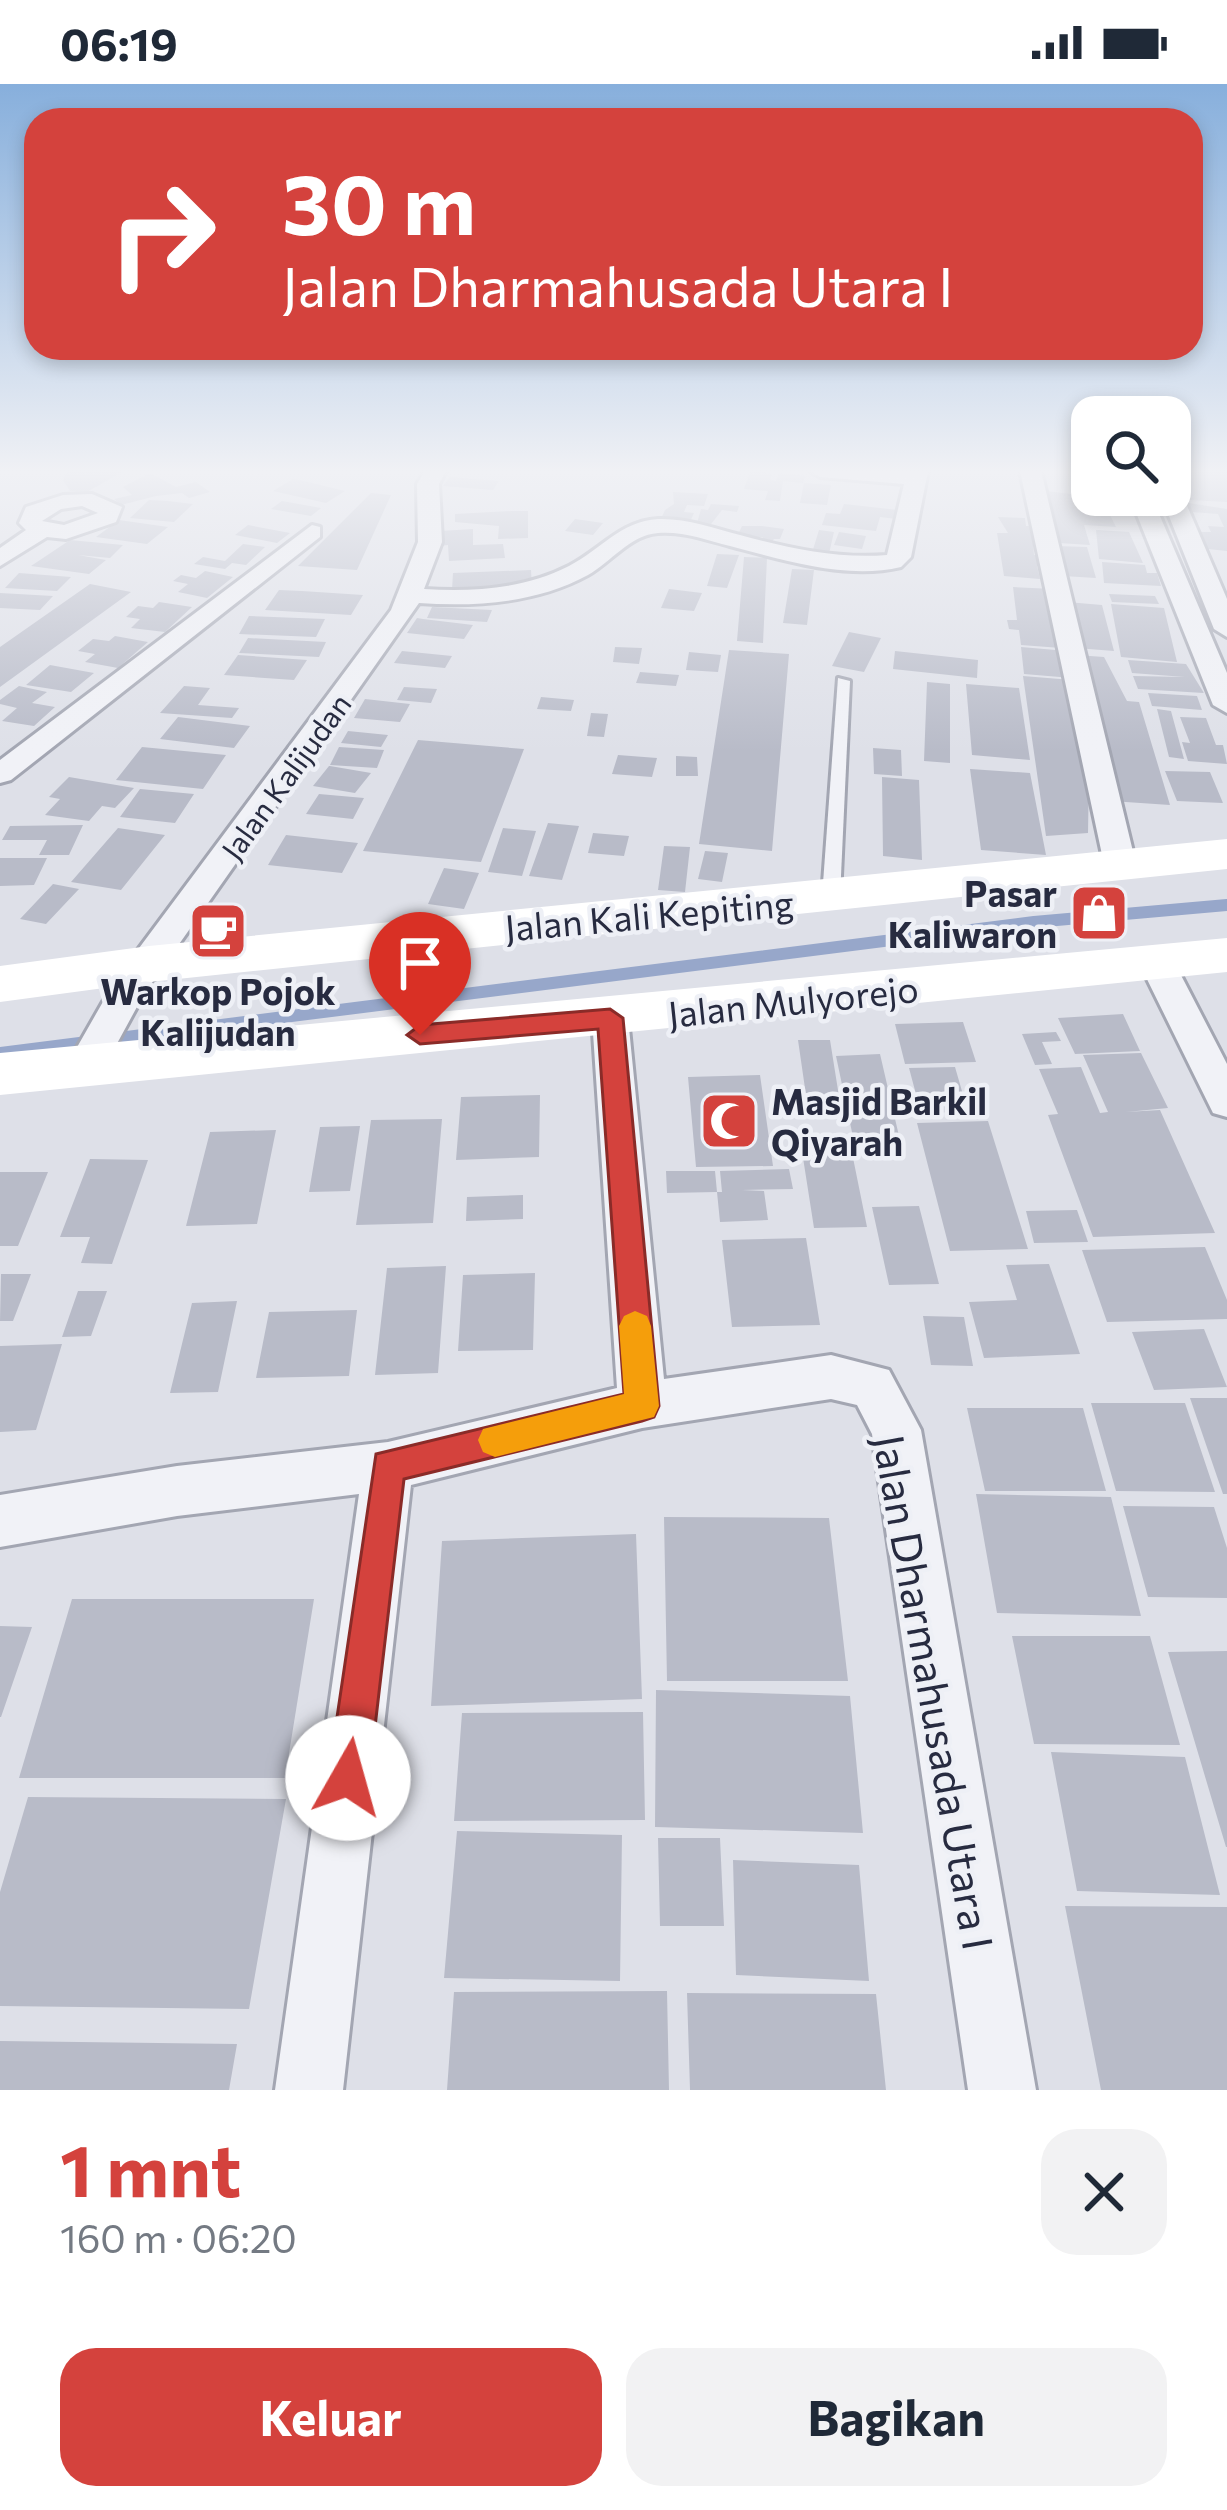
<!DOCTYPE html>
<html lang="id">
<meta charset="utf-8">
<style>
:root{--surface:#fff;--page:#f2f2f3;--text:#1f2937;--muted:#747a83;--accent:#d4423d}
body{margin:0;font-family:Commissioner,sans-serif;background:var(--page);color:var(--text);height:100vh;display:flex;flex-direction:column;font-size:45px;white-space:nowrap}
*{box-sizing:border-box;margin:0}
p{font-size:39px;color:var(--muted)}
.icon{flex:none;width:66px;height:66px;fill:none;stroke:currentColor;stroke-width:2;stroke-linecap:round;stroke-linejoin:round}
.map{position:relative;height:2006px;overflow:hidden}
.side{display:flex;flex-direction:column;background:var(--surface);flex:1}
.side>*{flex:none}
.guide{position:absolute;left:24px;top:24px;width:1179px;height:252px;border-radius:36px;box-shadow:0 6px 18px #0003;background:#d4423d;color:#fff;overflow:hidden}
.buttons{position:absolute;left:1071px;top:312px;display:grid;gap:24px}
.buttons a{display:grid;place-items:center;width:120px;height:120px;border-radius:24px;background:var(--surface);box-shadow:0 6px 18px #0003;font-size:60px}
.pin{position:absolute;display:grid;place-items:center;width:102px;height:102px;color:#fff;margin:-123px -51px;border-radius:50% 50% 50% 0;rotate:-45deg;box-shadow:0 0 12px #0007}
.pin .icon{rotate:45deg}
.me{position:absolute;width:132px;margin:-66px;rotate:7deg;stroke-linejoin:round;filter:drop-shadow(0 0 9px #0008)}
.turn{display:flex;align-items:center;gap:42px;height:252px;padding:0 60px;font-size:54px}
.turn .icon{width:156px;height:156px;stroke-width:2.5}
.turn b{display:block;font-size:84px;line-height:102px}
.round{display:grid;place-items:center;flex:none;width:126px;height:126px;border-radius:36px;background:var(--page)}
.headline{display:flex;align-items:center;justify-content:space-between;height:204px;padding:0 60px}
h1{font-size:72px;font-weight:700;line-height:90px;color:var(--accent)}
.button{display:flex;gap:24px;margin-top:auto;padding:24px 60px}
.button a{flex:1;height:138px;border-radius:36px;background:var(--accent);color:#fff;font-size:48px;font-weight:700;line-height:138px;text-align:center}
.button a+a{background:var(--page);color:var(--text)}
.status{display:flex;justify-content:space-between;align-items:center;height:84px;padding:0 60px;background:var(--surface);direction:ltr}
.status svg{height:33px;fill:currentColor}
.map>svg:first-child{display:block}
</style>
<div class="status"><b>06:19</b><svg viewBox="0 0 49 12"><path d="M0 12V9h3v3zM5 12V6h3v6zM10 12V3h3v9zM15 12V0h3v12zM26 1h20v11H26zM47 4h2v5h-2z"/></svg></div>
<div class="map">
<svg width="1227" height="2006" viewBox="0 0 1227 2006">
<rect width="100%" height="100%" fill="#dee0e8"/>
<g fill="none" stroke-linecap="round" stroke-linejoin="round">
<path stroke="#97a7ca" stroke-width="9" d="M1214 822 1227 821"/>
<path stroke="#97a7ca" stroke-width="12" d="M0 969 1034 838 1227 821"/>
</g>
<path fill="#b8bbc8" d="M68 387H124L87 408 70 407 63 396Z
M750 387 772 389 770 396 776 397 779 389 805 392 803 399 783 397 780 417 765 416 768 407 744 405Z
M1170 387H1227V418L1171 415Z
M150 389 176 403 196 398 210 408 189 414 182 409 156 412 121 421 114 415 132 411 123 403Z
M450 393 499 397 493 406 443 402Z
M1073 394H1092V411H1100L1116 443 1084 441 1090 461 1059 459 1046 407 1087 412Z
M293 395 308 398 345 407 326 419 273 407Z
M804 399 831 401 827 421 800 419Z
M673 408 708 410 704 422 687 421 684 428 694 429 688 442 659 439 665 426 674 420Z
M371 409 391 411 357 486 298 482Z
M149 416 168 417 193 420 174 438 130 434Z
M282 417 321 424 311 432 271 425Z
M1188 419 1227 425V467L1208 465 1201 448H1211L1208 442 1224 443 1218 430 1192 428Z
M711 420 739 422 737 428 722 426 708 444 696 443 701 425 708 426Z
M844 420 907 427 905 436 880 433 876 447 822 441 826 429 840 430Z
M512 427H528V454L498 455 499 442 455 438V430Z
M998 433 1025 434 1026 442H1038L1042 459 1033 458 1034 471 1046 472 1048 483 1037 482 1040 495 1004 492 997 449H1008Z
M575 435 603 439 593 451 565 447Z
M119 436 168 443 147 460 96 453Z
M248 441 290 449 277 459 235 451Z
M742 442H762L784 445 780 455H774L768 462 758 460 763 453H737Z
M473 445V461L503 460 505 474 449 477 448 461 440 462V447Z
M819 446 834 448 828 474 811 472Z
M1096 446 1129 448 1143 479 1099 475Z
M839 448 866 452 862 465 834 461Z
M70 456 123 461 110 474 78 471 106 476 89 490 31 482Z
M243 460 265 463 246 481 232 479 225 485 194 480 203 473 225 477Z
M1055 462 1087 463 1096 494 1063 492Z
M717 470 739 471 727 504 707 502Z
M744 473 767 474 763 559 737 557Z
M1102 478 1145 481 1147 489H1157L1161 502 1104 499Z
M792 485 814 486 807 541 783 539Z
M531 486 532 503 452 506 453 489Z
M205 487 233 493 207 514 178 508 188 500 173 497 181 491 196 494Z
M19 489 71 493 57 507 5 504Z
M90 500 131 508 0 603V563Z
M1013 503 1053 505 1061 564 1021 561 1019 546 1009 545 1007 536H1017Z
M669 505 702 509 694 527 661 524Z
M279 506 302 507 363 511 351 531 265 526Z
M0 509 53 512 40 526 0 524Z
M1109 510 1155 512 1159 520 1112 518Z
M159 518 192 523 165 548 131 544 140 535 126 533 138 522 153 524Z
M1067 518 1102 521 1114 567 1076 564Z
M1111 520 1164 524 1177 578 1121 573Z
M432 523 492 526 487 538 427 534Z
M249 532 325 535 316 553 239 550Z
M417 534 423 535 473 541 464 555 407 549Z
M849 548 881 554 864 588 832 582Z
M115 552 148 558 118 584 85 578 95 570 78 567 93 555 109 557Z
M248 554 326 558 319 573 239 569Z
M615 563 642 564 639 580 613 578Z
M1021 563 1067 567 1072 594 1024 590Z
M729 566 789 570 772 767 699 760Z
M402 567 452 572 445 584 394 579Z
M895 567 978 576 977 594 893 585Z
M689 568 721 571 718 588 686 586Z
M238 571 307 576 294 596 224 591Z
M1076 571 1104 573 1127 617 1139 618 1170 721 1111 717Z
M1128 576 1186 580 1204 609 1138 605 1133 592 1185 593 1132 589Z
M50 581 94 589 71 608 26 601Z
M640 588 679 591 676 602 636 599Z
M1023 592 1072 596 1089 689 1088 749 1046 752Z
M927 598 950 600V679L924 677Z
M966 600 1019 604 1030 676 972 671Z
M19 602 47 608 32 619 55 623 34 642 2 637 17 624 0 620V616Z
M184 602 210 604 198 621 239 624 232 634 160 629Z
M404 603 437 605 431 619 397 616Z
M1148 609 1197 612 1202 626 1152 622Z
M541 613 574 616 571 627 537 625Z
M365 615 410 620 400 638 354 634Z
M1157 625 1171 627 1184 675 1169 673Z
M591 629 608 630 604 653 587 652Z
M178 633 250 642 234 664 160 655Z
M1180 633 1206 634 1216 661H1223L1227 680 1188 677 1182 658 1190 659Z
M348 647 388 651 381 663 341 659Z
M418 656 524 665 481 778 363 767Z
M142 663 226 671 203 705 116 696Z
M339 663 384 666 377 684 330 681Z
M873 664 901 666 902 692 874 690Z
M618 671 657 674 652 693 612 690Z
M676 672 697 673 698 692H676Z
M329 682H330L371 689 355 709 313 702Z
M970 685 1030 689 1046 771 981 766Z
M1165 687 1210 688 1223 719 1177 717Z
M69 693 134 704 115 724 102 722 89 737 45 731 60 715 49 713Z
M882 693 919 696 922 776 883 772Z
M140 705 194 710 175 739 120 733Z
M319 710 364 714 353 735 306 730Z
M548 739 579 742 562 796 529 792Z
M83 741 69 771H39L47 756H2L10 742Z
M118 744 165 751 121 806 71 798Z
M503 744 536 747 522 792 488 788Z
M593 749 629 752 624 772 588 769Z
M286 751 358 759 342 789 268 781Z
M664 762 690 763 685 808 658 806Z
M705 767 728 769 722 798 698 795Z
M0 774H47L34 801 0 802Z
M444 784 479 789 464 825 428 820Z
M53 800 79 805 46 840 20 835Z
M1123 930 1140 967 1075 970 1058 934Z
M963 938 976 978 905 980 895 940Z
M1056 948 1061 957 1042 958 1052 980 1035 981 1022 950Z
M798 956H830L841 1025H808Z
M1141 969 1168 1024 1126 1028 1160 1026 1215 1149 1093 1153 1048 1031 1058 1030 1039 985 1081 983 1100 1029 1108 1028 1083 971Z
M880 970 899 1052 853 1053 836 972Z
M955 983 968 1028 921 1029 909 984Z
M760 991 773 1082 696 1083 688 993Z
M540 1011 539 1073 456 1076 461 1013Z
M442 1035 433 1139 356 1141 371 1036Z
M988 1037 1028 1165 950 1167 917 1039Z
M360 1042 350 1107 309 1108 320 1043Z
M276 1046 257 1140 186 1142 210 1048Z
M850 1059 867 1143 814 1144 801 1061Z
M90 1075 148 1076 112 1180 81 1179 90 1153H60Z
M789 1085 793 1105 742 1106 764 1107 768 1136 720 1138 717 1108 667 1109 666 1087H715L717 1108H722L720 1087Z
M0 1088H48L18 1162H0Z
M523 1111V1135L466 1137 467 1113Z
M919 1122 939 1200 889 1201 872 1123Z
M1077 1126 1088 1158 1034 1159 1026 1127Z
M806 1154 820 1241 732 1243 722 1156Z
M1205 1163 1227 1216V1235L1107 1238 1082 1166Z
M1049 1180 1080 1270 984 1274 969 1218 1017 1216 1006 1181Z
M446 1182 438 1289 375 1291 387 1184Z
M535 1189 533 1266 458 1267 463 1191Z
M1 1190H31L13 1237H0Z
M78 1207H107L91 1252 62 1253Z
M237 1217 218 1308 170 1309 192 1219Z
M357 1226 349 1292 256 1294 269 1228Z
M923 1232 964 1233 973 1282 931 1281Z
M1204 1245 1227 1303 1154 1306 1132 1248Z
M62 1260 36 1346 0 1348V1262Z
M1190 1314H1227V1410H1223Z
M1091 1319H1185L1215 1408 1116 1407Z
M967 1324H1083L1106 1407H985Z
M976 1410 1111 1413 1141 1532 997 1529Z
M1123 1422 1214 1423 1227 1464V1514L1148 1513Z
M664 1433 829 1434 848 1597H667Z
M636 1450 642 1615 431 1622 442 1457Z
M72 1515H314L285 1694H19Z
M0 1542 32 1543 1 1633H0Z
M1012 1552H1150L1180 1661 1034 1660Z
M1227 1567V1763H1226L1168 1568Z
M656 1606 850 1612 863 1749 655 1743Z
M643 1628 645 1736 454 1737 462 1629Z
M1051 1668 1185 1673 1220 1811 1077 1807Z
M28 1713 286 1715 249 1925 0 1922V1808Z
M457 1747 622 1751 620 1897 444 1894Z
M658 1754H720L724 1842H660Z
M733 1776 859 1781 869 1897 736 1891Z
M1065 1822 1227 1823V2006H1101Z
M667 1907 669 2006H447L454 1908Z
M687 1909 876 1910 886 2006H690Z
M0 1957 237 1960 229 2006H0Z"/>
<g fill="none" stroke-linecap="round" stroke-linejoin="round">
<defs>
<path id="lane" d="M838 594 850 597 840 813 831 819 822 813Z"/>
<path id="street" d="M425 387H446L439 400 442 458 424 505C473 508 524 505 569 482 600 466 621 437 658 435 686 434 713 444 740 451 788 464 837 475 887 471L904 400 820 393 810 387H928L911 473 901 483C846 496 783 476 730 462 706 456 683 447 658 449 630 451 611 478 588 491 537 519 476 523 419 519L144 910 101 989 87 993 73 989 68 979 116 895 391 526 418 458 417 400Z
M1020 387H1041L1136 780 1131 787H1109L1104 780Z
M92 410 122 423 116 438 66 455 47 453 0 482V464L26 446 19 439 26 423 63 411ZM82 422 98 429 64 441 42 437 61 425Z
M1174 410 1185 417 1227 515V553L1214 545 1163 417Z
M1129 411H1151L1227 589V629L1213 621Z
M312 441 320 443V453L11 696 0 699V676Z
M1157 867 1170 870 1227 980V1033L1213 1029 1139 879 1144 870Z
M610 921 623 925 628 934 664 1295 831 1271 889 1286 921 1346 1036 2006H968L872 1350 857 1321 831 1315 642 1344 411 1401 343 2006H275L359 1410 177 1432 0 1463V1411L177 1382 388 1358 617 1304 592 934 597 925Z"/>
</defs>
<use href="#lane" stroke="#a3a6b2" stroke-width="6"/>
<use href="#street" stroke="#a3a6b2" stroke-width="6"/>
<use href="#lane" fill="#f1f2f7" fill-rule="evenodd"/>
<use href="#street" fill="#f1f2f7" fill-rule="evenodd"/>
<path fill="#fff" fill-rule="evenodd" d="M1227 755V785L149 898 0 918V882L149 862Z
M1227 854V888L0 1011V969Z"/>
</g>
<linearGradient id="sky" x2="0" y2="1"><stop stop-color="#87afdc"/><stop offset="0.58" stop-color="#f0f1f5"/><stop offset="1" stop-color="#f0f1f5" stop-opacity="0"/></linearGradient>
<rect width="1227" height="668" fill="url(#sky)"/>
<path fill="#d4423d" stroke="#8a2b28" stroke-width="3" d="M610 925 623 934 659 1322 654 1333 642 1337 404 1395 369 1694 363 1708 348 1715 334 1708 328 1694 376 1370 624 1310 598 945 420 960 407 951 420 941Z"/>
<path fill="#f59e0b" d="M635 1227 647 1232 651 1242 659 1322 654 1333 495 1373 483 1368 478 1356 483 1345 624 1310 619 1242 624 1232Z"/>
<defs>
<symbol id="shop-square" viewBox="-11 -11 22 22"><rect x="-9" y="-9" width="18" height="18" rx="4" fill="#d4423d" stroke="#eef0f6"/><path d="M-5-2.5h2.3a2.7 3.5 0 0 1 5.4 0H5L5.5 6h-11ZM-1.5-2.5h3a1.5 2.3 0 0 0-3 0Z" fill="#fff"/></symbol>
<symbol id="cafe-square" viewBox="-11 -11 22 22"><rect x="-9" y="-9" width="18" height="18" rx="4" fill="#d4423d" stroke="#eef0f6"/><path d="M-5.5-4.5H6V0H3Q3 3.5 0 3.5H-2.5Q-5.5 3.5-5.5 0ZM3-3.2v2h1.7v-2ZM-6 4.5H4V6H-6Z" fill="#fff"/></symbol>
<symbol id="mosque-square" viewBox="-11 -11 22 22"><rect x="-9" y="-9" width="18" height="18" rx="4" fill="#d4423d" stroke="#eef0f6"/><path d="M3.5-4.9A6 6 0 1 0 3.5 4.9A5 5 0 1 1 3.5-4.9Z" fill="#fff"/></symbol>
</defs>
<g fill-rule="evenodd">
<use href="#shop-square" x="1066" y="796" width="66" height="66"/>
<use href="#cafe-square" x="185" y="814" width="66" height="66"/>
<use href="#mosque-square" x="696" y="1004" width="66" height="66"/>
</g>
<g text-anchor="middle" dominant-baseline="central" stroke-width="9" stroke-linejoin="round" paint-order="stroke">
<g font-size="30" fill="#272b40" stroke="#eef0f6">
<text transform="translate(285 692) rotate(-54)">Jalan Kalijudan</text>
</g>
<g font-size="36" font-weight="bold" fill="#272b40" stroke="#eef0f6" text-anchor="end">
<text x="1057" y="808">Pasar<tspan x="1057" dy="41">Kaliwaron</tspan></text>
<text x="218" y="906" text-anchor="middle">Warkop Pojok<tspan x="218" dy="41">Kalijudan</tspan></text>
<text x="771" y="1016" text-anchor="start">Masjid Barkil<tspan x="771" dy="41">Qiyarah</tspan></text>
</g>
<g font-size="36" fill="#272b40" stroke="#eef0f6">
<text transform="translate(649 830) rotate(-5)">Jalan Kali Kepiting</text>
<text transform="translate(793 916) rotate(-6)">Jalan Mulyorejo</text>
</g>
<g font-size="42" fill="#272b40" stroke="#eef0f6">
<text transform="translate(935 1608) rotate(80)">Jalan Dharmahusada Utara I</text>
</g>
</g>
</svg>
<div class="buttons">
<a><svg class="icon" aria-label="search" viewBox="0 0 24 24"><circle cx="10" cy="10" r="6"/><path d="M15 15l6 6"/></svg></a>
</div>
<div class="pin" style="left:420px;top:951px;background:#d93025"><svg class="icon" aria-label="arrive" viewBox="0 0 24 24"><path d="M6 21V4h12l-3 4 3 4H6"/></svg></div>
<svg class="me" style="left:348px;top:1694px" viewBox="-20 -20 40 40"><circle r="19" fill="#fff"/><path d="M0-13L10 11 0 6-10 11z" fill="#d4423d"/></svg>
<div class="guide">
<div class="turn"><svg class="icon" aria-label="right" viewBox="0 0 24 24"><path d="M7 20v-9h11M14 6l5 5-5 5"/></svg><div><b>30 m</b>Jalan Dharmahusada Utara I</div></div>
</div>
</div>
<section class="side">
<div class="headline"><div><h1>1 mnt</h1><p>160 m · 06:20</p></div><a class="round"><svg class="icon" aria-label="close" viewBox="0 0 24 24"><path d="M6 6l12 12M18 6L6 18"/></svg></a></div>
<div class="button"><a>Keluar</a><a>Bagikan</a></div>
</section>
